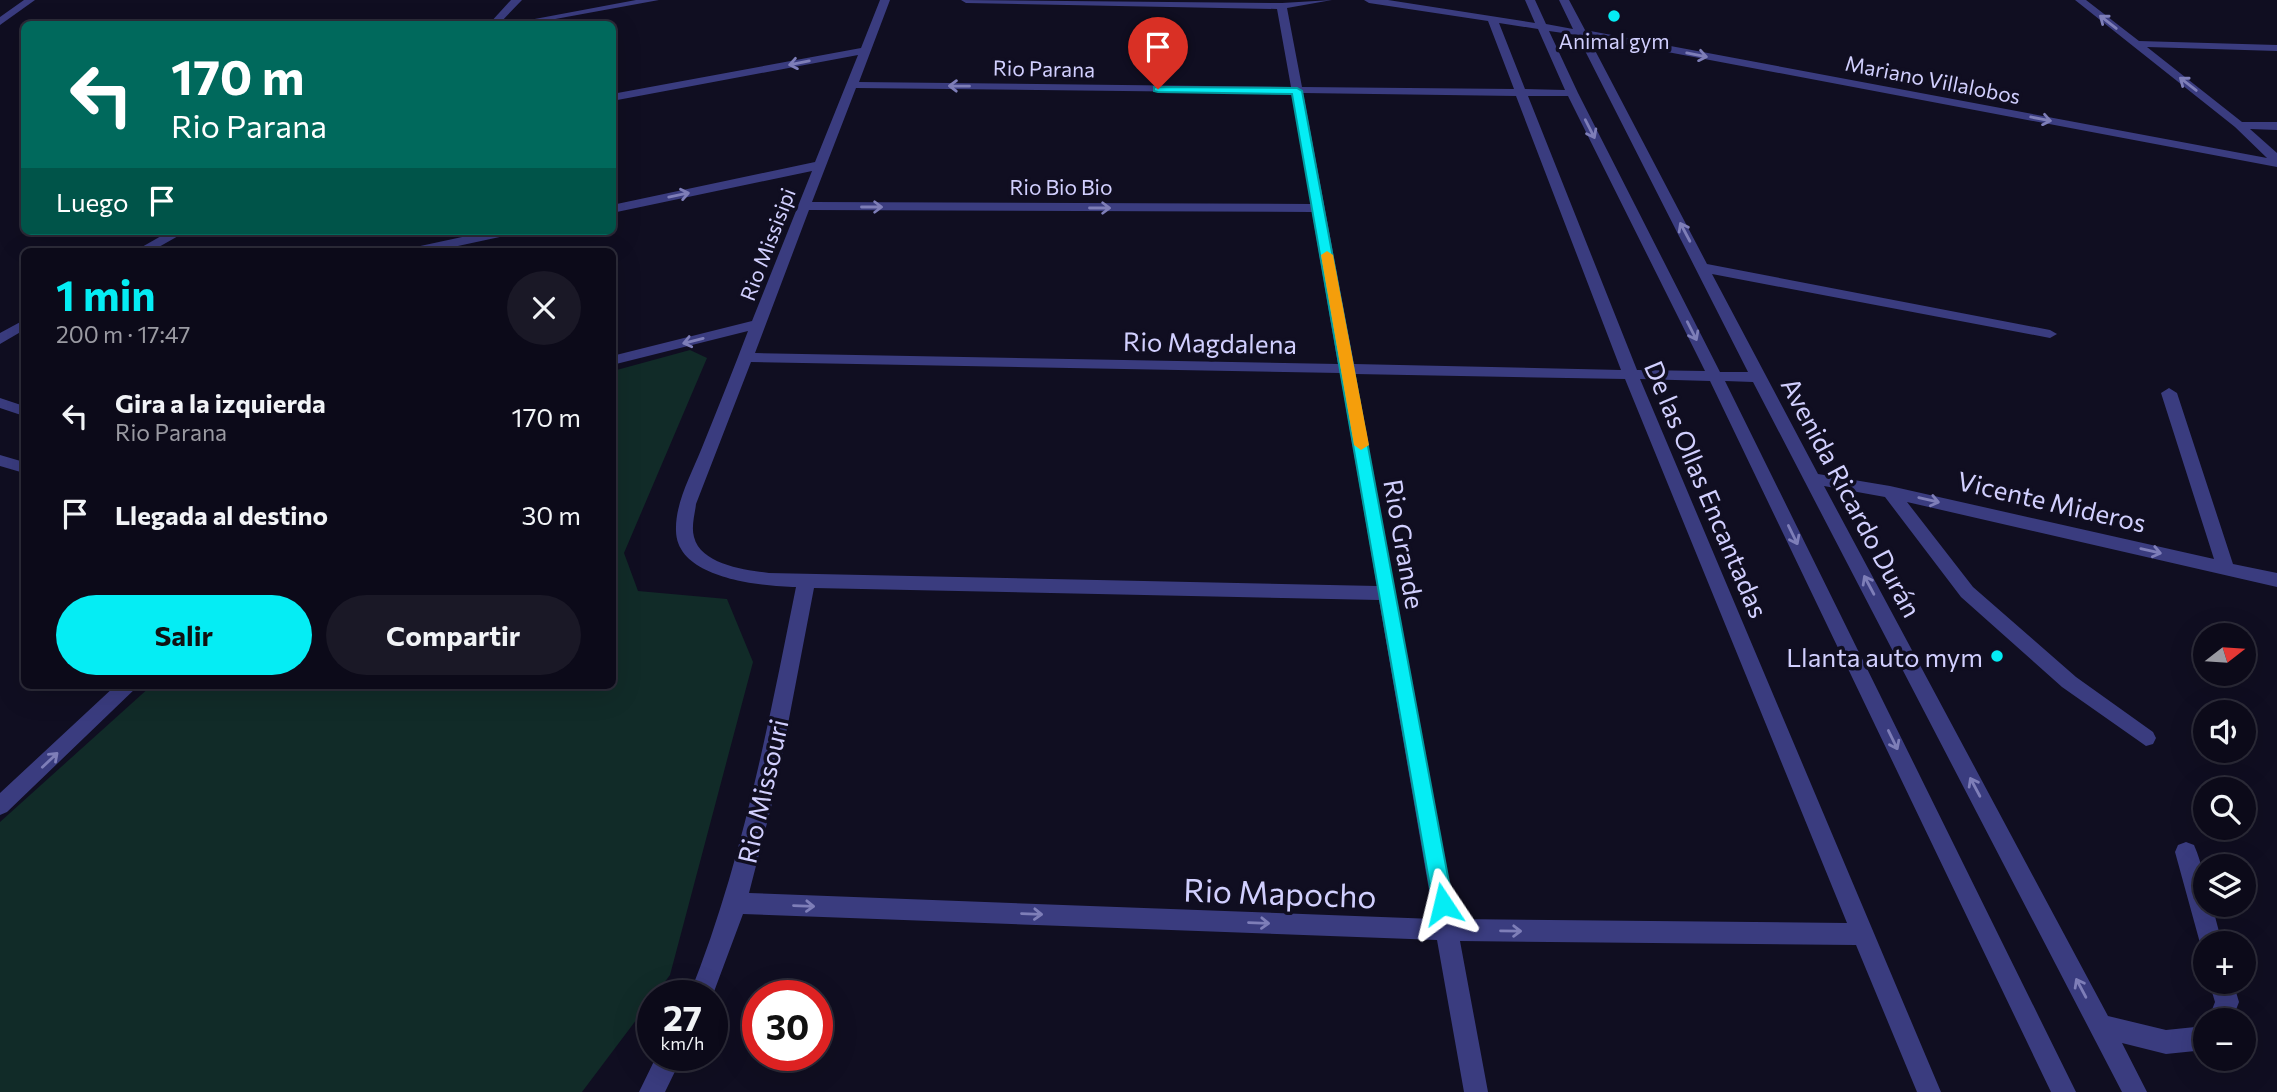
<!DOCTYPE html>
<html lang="es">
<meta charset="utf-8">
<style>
:root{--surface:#0c0a19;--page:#1a1826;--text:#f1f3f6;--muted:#9a9aa2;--line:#2c2b38;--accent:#05edf4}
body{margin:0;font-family:Commissioner,sans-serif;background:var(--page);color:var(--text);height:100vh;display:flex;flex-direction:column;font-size:26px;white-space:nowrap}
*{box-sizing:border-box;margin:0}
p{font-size:23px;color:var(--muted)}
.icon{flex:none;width:38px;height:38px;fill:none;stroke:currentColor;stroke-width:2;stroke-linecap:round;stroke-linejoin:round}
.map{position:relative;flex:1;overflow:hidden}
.drawer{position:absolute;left:21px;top:248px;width:595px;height:441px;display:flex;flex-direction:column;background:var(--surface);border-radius:10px;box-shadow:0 7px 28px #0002,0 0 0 2px var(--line)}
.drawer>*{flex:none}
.guide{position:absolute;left:21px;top:21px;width:595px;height:214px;border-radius:10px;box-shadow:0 7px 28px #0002,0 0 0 2px var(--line);background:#00695c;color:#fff;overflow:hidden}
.needle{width:46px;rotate:73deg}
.fabs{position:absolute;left:2193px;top:623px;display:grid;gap:14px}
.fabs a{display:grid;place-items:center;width:63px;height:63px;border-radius:50%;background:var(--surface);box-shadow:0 7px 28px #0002,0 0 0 2px var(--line);font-size:35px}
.speed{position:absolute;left:637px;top:980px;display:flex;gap:14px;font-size:35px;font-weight:700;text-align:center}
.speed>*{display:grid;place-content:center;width:91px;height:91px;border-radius:50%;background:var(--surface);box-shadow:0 7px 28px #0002,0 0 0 2px var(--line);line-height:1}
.speed small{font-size:18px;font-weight:400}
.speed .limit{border:10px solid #d22;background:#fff;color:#111}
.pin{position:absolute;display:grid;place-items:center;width:60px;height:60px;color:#fff;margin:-72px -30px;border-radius:50% 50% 50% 0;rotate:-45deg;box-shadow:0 0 7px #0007}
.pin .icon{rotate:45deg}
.me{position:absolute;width:77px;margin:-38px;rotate:350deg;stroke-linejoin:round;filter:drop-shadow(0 0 5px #0008)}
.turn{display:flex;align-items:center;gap:24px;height:147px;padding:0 35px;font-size:32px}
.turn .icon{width:91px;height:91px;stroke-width:2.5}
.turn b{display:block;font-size:49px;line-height:60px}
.then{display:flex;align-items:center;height:66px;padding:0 35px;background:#0003;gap:14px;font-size:26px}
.round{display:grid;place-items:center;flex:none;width:74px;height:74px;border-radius:37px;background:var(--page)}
.head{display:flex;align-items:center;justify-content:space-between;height:119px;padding:0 35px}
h1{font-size:42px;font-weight:700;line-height:52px;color:var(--accent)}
.button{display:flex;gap:14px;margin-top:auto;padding:14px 35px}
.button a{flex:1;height:80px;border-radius:42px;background:var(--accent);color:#111;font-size:28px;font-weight:700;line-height:80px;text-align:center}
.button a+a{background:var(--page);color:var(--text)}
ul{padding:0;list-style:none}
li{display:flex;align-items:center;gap:21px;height:98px;padding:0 35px}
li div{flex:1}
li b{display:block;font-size:26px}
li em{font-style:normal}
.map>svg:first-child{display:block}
</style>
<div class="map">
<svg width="2277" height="1092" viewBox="0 0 2277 1092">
<rect width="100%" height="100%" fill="#100e21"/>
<path fill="#112b28" d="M690 350 707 358 624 553 638 591 727 599 753 662 670 975 582 1092H0V822L151 686H612L613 371Z"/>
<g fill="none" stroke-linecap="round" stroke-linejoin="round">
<path fill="#3a3c7f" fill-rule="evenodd" d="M24 0H35L0 25V17Z
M511 0H522L499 24H489Z
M636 0H659L528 24H508Z
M880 0H890L859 82 1291 87 1277 9 966 3 961 0 1282 3 1332 0 1287 8 1302 87 1514 89 1488 21 1369 3 1364 0H1388L1535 23 1525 0H1535L1546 24 1573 29 1559 0H1569L1585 30 2267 158 2235 127 2075 0H2086L2139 41 2277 45V51L2147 47 2242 122H2277V130L2250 129 2277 153V167L1588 37 1707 264 2050 330 2057 334 2050 338 1712 274 1818 474 1890 486 2214 559 2161 393 2169 388 2177 393 2233 564 2277 573V587L1907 502 1973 587 2076 677 2153 732 2156 738 2153 744 2146 746 2062 687 1961 597 1885 497 1824 486 2108 1016 2166 1030 2205 1026V1050L2166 1054 2122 1043 2147 1092H2122L1753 382 1725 381 2076 1092H2051L1710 381 1640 379 1941 1092H1917L1856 945 1460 941 1488 1092H1464L1437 940 743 914 712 997 689 996C742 864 768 726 796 587 761 586 677 579 676 531 675 503 691 475 701 450 717 410 733 371 748 331L612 365V356L752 321 812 171 612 213V205L815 162 858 55 612 101V94L861 48ZM1499 23 1538 29 1565 90 1525 89ZM1549 31 1577 35 1748 372H1720L1578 93ZM856 88 1292 93 1311 204 812 202ZM1303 93 1516 96 1621 370 1354 364ZM1528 96H1568L1705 371 1637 370ZM809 210 1312 212 1338 364 755 353ZM751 362 1340 373 1377 586 769 573C746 570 701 565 694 537 691 526 695 514 696 504ZM1355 374 1625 379 1847 923 1456 919ZM814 588 1379 600 1434 919 749 893 775 792Z
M170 231H187L150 252H133Z
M490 231H516L509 235 430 252H404L411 248Z
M24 320V330L0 344V333Z
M0 398 24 406V416L0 408Z
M0 455 24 462V473L0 466Z
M115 686H138L7 812 0 815V793Z
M2186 842 2194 845C2203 865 2205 884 2205 905H2212L2222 943H2205V951L2200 943 2175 852 2178 845Z
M2209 982H2233L2239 1002 2232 1020H2208L2215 1002Z
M657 1055H683L665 1092H639Z"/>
</g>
<defs><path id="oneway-shaft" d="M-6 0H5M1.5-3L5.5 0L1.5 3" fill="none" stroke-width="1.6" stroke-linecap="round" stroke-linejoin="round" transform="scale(1.75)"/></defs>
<g stroke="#7e7eb8">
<use href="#oneway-shaft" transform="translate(2108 22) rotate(-142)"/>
<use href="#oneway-shaft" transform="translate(1697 55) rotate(11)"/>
<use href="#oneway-shaft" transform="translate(799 63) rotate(169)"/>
<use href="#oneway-shaft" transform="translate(2188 84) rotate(-142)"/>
<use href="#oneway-shaft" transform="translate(959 86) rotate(-179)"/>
<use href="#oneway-shaft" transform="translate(2041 119) rotate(11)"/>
<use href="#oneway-shaft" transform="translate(1590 129) rotate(63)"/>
<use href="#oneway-shaft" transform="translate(679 195) rotate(-12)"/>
<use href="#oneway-shaft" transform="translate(872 207)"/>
<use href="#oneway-shaft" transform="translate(1100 208)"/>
<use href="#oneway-shaft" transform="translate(1685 232) rotate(-118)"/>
<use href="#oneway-shaft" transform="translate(1692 331) rotate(63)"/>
<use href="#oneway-shaft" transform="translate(693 341) rotate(166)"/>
<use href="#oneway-shaft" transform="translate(1929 500) rotate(13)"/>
<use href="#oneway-shaft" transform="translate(1793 535) rotate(64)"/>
<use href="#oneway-shaft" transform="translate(2151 551) rotate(13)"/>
<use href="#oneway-shaft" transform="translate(1869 585) rotate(-118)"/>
<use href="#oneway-shaft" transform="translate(1893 740) rotate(64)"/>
<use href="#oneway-shaft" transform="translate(50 760) rotate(-43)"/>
<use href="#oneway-shaft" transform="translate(1975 787) rotate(-118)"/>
<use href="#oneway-shaft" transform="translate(804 906) rotate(2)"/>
<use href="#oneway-shaft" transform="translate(1032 914) rotate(2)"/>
<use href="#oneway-shaft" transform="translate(1259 923) rotate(2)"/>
<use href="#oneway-shaft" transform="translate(1511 931) rotate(1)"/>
<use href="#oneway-shaft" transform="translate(2081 988) rotate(-118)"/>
</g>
<path fill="#05edf4" stroke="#039a9f" stroke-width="2" d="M1154 87 1297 88 1302 91 1453 904 1450 911 1443 914 1436 911 1433 904 1292 94 1158 92 1154 91Z"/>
<path fill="#f59e0b" d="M1327 251 1333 255 1369 445 1361 450 1354 445 1321 255Z"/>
<g fill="#05edf4" stroke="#100e21" stroke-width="2.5">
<circle cx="1614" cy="16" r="7"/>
<circle cx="1997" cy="656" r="7"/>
</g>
<g text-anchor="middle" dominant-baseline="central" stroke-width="7" stroke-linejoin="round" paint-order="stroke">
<g font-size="21" fill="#d1cffe" stroke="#100e21">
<text x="1614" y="40">Animal gym</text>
</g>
<g font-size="21" fill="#d1cffe" stroke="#100e21">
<text transform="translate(1044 68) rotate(1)">Rio Parana</text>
<text transform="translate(1933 79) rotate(11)">Mariano Villalobos</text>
<text x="1061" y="186">Rio Bio Bio</text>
<text transform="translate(767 244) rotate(-69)">Rio Missisipi</text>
</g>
<g font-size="26" fill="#d1cffe" stroke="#100e21">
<text transform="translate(1210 342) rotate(1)">Rio Magdalena</text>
<text transform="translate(1707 489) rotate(67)">De las Ollas Encantadas</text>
<text transform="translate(1852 497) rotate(62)">Avenida Ricardo Durán</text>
<text transform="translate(2052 501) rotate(13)">Vicente Mideros</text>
<text transform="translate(1405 544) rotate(80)">Rio Grande</text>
<text transform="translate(762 791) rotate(-77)">Rio Missouri</text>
</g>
<g font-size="26" fill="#d1cffe" stroke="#100e21" text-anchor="end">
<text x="1983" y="656">Llanta auto mym</text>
</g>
<g font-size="32" fill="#d1cffe" stroke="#100e21">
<text transform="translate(1280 892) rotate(2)">Rio Mapocho</text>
</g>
</g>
</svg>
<div class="fabs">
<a><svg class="needle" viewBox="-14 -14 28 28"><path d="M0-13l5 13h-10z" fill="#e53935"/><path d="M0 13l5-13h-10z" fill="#9a9aa2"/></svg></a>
<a><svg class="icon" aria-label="sound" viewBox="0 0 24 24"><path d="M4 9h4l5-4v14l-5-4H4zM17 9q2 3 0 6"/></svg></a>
<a><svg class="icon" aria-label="search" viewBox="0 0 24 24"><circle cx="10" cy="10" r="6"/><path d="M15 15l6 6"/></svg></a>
<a><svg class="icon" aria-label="layers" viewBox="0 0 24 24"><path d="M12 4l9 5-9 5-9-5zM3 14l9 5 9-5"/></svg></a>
<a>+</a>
<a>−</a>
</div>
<div class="speed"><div>27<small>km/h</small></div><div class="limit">30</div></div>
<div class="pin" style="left:1158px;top:89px;background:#d93025"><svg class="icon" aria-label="arrive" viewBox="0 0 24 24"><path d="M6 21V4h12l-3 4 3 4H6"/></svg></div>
<svg class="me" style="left:1443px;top:904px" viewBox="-20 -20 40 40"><path d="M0-17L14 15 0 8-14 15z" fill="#05edf4" stroke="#fff" stroke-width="4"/></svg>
<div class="guide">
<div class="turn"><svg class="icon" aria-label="left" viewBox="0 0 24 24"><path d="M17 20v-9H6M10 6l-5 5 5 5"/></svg><div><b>170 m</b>Rio Parana</div></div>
<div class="then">Luego<svg class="icon" aria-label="arrive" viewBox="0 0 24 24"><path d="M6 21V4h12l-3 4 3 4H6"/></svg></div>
</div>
<section class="drawer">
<div class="head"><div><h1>1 min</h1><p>200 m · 17:47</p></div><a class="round"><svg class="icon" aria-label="close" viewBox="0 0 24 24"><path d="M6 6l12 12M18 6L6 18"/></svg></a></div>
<ul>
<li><svg class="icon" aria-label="left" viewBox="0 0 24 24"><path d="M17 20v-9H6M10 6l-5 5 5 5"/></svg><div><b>Gira a la izquierda</b><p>Rio Parana</p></div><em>170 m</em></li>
<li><svg class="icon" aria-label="arrive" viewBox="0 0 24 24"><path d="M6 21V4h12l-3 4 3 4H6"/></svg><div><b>Llegada al destino</b></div><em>30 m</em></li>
</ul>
<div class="button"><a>Salir</a><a>Compartir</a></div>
</section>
</div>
